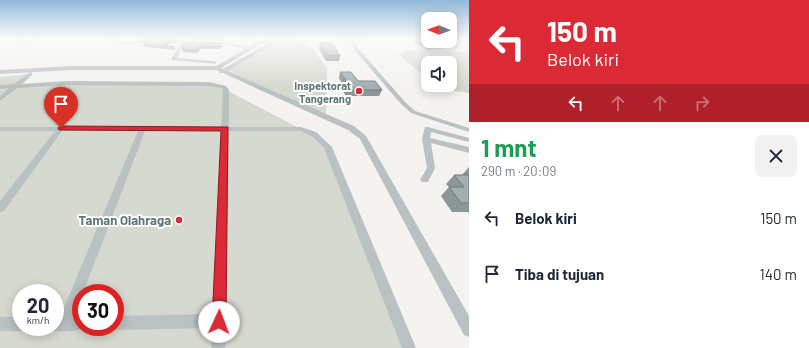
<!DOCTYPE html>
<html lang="id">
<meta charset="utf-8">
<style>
:root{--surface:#fff;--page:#f2f2f3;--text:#1f2937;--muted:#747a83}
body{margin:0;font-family:Barlow,sans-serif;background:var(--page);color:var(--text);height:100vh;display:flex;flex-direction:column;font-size:15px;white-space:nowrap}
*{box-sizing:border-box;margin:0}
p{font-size:13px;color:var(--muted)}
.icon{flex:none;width:22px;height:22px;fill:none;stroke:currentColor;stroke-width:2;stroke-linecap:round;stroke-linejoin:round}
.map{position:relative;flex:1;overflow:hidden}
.side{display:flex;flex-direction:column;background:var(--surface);width:340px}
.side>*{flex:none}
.banner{background:#dc2936;color:#fff;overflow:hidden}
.needle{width:26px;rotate:271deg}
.fabs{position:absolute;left:421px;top:12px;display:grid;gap:8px}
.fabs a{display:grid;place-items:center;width:36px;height:36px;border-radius:8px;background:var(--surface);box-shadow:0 2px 10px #0003;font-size:20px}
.speed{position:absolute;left:12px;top:284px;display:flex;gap:8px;font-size:20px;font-weight:700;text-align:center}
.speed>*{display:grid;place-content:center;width:52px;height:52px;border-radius:50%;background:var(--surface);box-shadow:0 2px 10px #0003;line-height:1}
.speed small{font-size:10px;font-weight:400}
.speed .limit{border:6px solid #d22;background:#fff;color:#111}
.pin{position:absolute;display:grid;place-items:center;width:34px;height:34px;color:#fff;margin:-41px -17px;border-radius:50% 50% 50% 0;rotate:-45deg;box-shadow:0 0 4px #0007}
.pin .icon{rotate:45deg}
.me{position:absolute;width:44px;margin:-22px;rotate:2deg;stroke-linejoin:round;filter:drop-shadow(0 0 3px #0008)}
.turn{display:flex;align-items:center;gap:14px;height:84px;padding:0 12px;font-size:18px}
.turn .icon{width:52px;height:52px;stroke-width:2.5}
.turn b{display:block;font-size:28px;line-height:34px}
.lanes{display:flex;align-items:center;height:38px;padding:0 12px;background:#0003;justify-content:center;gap:20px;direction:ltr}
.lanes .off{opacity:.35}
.round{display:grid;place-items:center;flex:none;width:42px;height:42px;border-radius:8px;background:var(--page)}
.headline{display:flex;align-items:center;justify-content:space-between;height:68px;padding:0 12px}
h1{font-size:24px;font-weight:700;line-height:30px;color:#1e9e55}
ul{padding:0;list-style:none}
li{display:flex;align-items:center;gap:12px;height:56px;padding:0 12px}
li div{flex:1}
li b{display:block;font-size:15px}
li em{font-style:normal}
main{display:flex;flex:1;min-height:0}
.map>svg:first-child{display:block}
</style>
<main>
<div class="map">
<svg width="469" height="348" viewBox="0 0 469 348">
<rect width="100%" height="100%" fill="#f4f3f0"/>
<path fill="#d6d9d0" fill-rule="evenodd" d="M281 38H290L312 48 327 68 326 117 225 71Z
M411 50 469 52V93L440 89 435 85H450V63H428V79L398 54Z
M30 74 17 85H220L226 90 301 129 311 132 328 147 409 348H0V77ZM21 293H55V327H21ZM81 293H115V327H81Z"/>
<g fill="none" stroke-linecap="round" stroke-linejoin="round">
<path fill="#bac1c2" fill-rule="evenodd" d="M9 38 27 41 34 38H42L27 43Z
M107 38C115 38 122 42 129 42 135 42 139 38 145 38 133 48 120 45 107 38Z
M184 38H188L177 58 214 61 216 62V64L172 60 171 59Z
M236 38H245L260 41 265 38H271L221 68 223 69 277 38H283L227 71 354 126 366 136 469 316V337L464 335 360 139 348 130 223 73H219V71L216 70H72L0 74V70L72 66H216L246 49 222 44H211L209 42H222L250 47 256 43Z
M339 38H346L354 41 359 38H365L356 44 357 47 405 102 415 111 469 128V132L411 113 401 104 353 48 352 44Z
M30 72 32 73V75L22 84 65 81 209 82 226 86 229 90V127H301L316 132 332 147 416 348H402L324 148 313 137 301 131H229L225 348H211L212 328 115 330 110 327H115V316L212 314 221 131H145L83 293H81V298L74 316H81V327L86 328C76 332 59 333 50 329L49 327H55V317H60L138 131H62L4 211 0 212V201L55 131H0V127H221L223 90 222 88 209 86 65 85 17 88 0 101V96L9 88 0 89V85L14 84Z
M425 127H428L469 138V142L431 132 430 138 469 147V153L431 143 435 168 428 182H422L420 180 427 168 422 139Z
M0 317H21V327H27L26 329 21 331H0Z"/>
</g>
<path fill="#8b9697" d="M189 38H225L224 41 190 40Z
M410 38H428L444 43 443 45 444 46 442 49 427 50Z
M139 41 179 42 168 44 166 45 175 47V50L144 47V45L145 43H139Z
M186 42 222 43V46L221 49H200L197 53 183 52 182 49Z
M320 43 340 56 339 61H326L319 49Z
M340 72 358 81 382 90 379 96H346L341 88 342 84 339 78Z
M469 167V214L468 212H452L441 196 449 187 446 184 454 175H462Z"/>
<path fill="#717a7b" d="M179 40V42L168 44 165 46 164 43 168 41Z
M200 46V49L197 53V50Z"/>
<path fill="#a2aeb0" stroke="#717a7b" d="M143 38H162L179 40 168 41 164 43 165 45 175 47 144 45 147 41H139Z
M417 38H428V41H440L444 43H440L444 46H429Z
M186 42 222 43 220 46H200L197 50 182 49Z
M320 43H332L340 56 328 55Z
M340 72H351L358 81H375L382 90H349L343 82H347Z
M454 175H469V203H461L449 187H464Z"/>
<linearGradient id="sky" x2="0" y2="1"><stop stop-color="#92bad9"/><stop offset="0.44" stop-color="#fafaf8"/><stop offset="1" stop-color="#fafaf8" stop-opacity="0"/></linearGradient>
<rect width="469" height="87" fill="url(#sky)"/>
<path fill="#dc2936" stroke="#8f1b23" d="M61 126 228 127 226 322 224 326 219 329 214 326 212 322 221 131 59 130 58 128Z"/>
<g fill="#dc2936" stroke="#fff" stroke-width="1.5">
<circle cx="359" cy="91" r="4"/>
<circle cx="179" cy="220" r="4"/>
</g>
<g text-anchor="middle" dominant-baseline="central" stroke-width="4" stroke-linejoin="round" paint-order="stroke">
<g font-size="11" font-weight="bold" fill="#60777a" stroke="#fff" text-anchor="end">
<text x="351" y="85">Inspektorat<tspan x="351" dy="13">Tangerang</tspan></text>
</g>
<g font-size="13" font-weight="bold" fill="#60777a" stroke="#fff" text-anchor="end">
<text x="171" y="220">Taman Olahraga</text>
</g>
</g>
</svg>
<div class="fabs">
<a><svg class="needle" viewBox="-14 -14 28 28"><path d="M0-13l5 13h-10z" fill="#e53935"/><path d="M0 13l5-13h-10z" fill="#747a83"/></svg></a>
<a><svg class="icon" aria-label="sound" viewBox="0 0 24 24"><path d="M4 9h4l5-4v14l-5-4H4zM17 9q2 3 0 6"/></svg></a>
</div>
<div class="speed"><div>20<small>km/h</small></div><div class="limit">30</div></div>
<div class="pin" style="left:61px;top:128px;background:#d93025"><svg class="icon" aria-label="arrive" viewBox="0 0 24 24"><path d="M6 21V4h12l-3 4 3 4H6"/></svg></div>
<svg class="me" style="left:219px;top:322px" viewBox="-20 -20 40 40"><circle r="19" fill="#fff"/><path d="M0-13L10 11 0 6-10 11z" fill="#dc2936"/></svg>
</div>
<section class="side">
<div class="banner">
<div class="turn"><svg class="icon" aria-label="left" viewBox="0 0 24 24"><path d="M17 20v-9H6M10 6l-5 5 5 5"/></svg><div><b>150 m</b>Belok kiri</div></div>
<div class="lanes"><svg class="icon" aria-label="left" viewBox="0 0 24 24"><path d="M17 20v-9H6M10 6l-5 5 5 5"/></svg><svg class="icon off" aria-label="ahead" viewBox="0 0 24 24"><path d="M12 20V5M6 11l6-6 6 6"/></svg><svg class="icon off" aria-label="ahead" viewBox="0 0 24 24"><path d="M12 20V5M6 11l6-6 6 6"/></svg><svg class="icon off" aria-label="right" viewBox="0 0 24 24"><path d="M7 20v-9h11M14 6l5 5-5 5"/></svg></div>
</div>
<div class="headline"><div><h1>1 mnt</h1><p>290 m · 20:09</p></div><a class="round"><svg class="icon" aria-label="close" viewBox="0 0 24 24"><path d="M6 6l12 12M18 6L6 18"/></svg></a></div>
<ul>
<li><svg class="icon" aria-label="left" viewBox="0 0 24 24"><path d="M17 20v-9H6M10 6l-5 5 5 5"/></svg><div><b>Belok kiri</b></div><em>150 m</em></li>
<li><svg class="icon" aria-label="arrive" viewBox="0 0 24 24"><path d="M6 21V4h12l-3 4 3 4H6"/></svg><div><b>Tiba di tujuan</b></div><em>140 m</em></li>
</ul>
</section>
</main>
